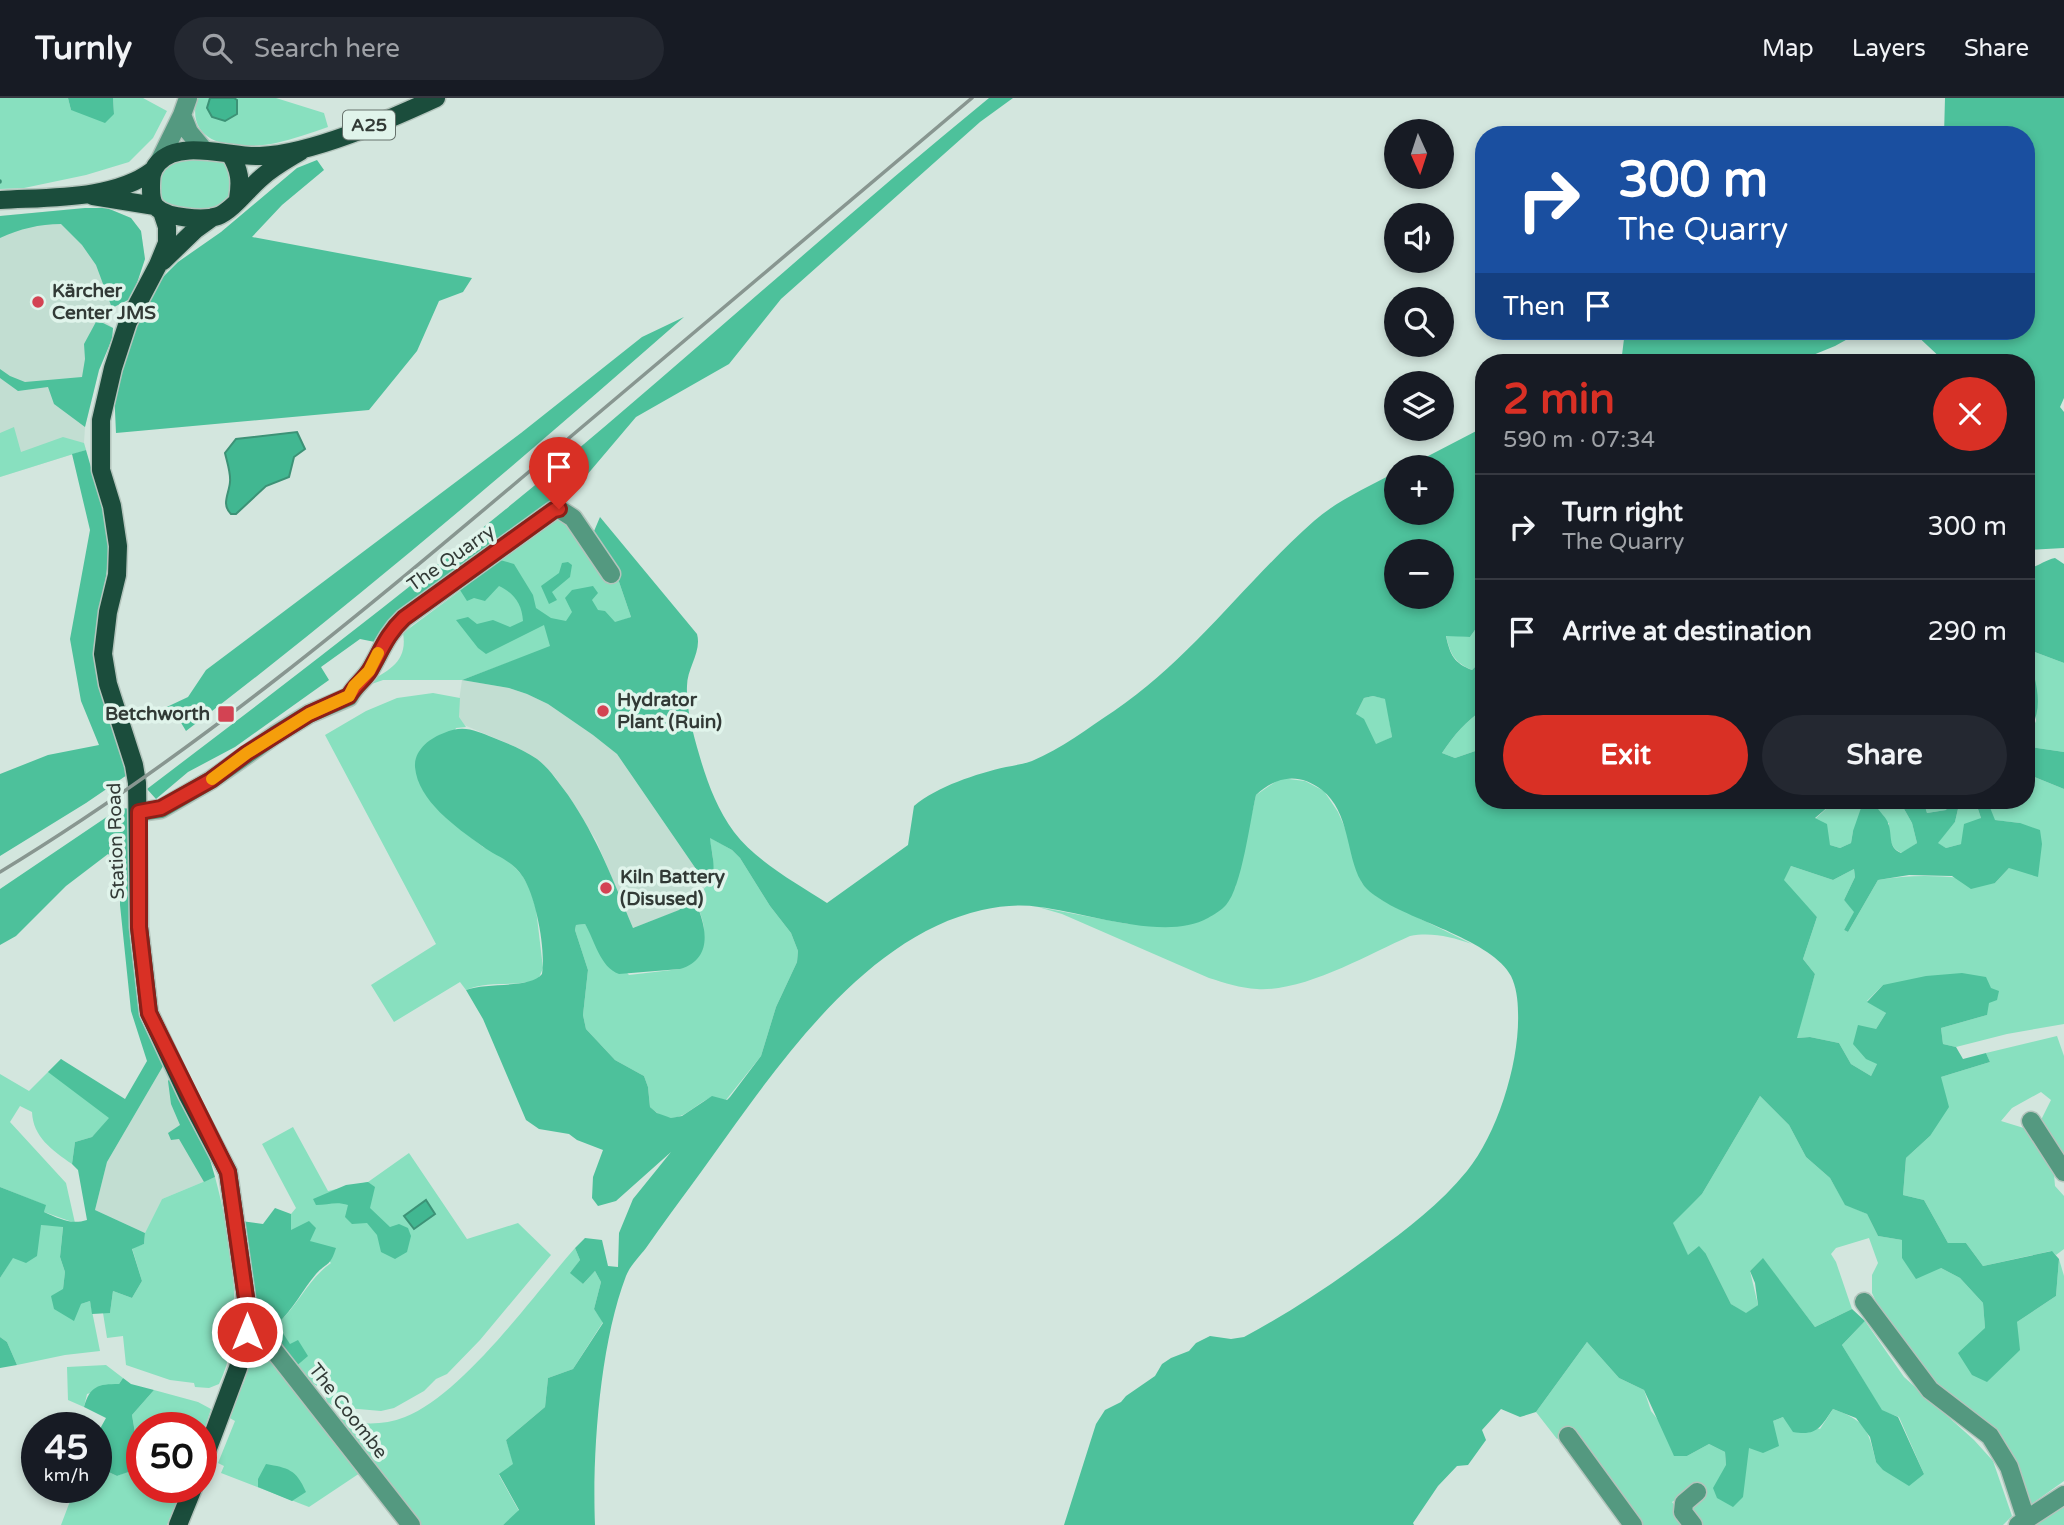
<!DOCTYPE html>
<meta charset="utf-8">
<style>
:root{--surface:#171b24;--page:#242831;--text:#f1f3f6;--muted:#9ea1a6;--line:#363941;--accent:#d93025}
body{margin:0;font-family:"Varela Round",sans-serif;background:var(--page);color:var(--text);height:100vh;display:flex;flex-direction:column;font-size:26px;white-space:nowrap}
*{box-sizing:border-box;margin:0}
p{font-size:23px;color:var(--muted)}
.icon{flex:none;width:38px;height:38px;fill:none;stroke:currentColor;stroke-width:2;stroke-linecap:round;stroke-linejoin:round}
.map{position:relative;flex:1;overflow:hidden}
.side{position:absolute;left:1475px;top:256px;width:560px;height:455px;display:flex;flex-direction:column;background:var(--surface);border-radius:28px;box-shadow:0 4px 10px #0003}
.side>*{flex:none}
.top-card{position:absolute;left:1475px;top:28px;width:560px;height:214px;border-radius:28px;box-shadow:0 4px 10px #0003;background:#1a4fa0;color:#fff;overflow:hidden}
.needle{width:46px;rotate:177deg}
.controls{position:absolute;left:1384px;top:21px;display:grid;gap:14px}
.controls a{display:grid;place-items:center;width:70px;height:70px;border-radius:50%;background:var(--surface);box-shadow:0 4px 10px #0003;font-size:35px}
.speed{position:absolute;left:21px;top:1314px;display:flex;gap:14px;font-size:35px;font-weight:700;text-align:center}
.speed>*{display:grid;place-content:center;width:91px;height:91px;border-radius:50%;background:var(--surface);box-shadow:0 4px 10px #0003;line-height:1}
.speed small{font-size:18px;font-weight:400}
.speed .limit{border:10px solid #d22;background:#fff;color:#111}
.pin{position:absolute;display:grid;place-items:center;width:60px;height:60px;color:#fff;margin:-72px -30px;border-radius:50% 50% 50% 0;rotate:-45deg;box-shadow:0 0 7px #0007}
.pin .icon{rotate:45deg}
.me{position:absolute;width:77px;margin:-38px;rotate:0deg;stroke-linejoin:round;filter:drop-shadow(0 0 5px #0008)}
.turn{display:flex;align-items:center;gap:24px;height:147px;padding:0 28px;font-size:32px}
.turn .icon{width:91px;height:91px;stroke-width:2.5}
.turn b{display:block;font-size:49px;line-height:60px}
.then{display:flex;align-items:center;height:66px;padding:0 28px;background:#0003;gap:14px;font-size:26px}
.round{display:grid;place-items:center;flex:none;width:74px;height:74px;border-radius:37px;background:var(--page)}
.summary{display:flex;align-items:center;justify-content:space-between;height:119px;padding:0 28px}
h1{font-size:42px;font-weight:700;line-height:52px;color:var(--accent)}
.primary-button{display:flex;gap:14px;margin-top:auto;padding:14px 28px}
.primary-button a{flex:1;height:80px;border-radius:42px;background:var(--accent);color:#fff;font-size:28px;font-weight:700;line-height:80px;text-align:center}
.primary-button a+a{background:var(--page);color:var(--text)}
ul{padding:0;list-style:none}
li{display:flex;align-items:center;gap:21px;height:105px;padding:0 28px;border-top:2px solid var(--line)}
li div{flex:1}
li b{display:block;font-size:26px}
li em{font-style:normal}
header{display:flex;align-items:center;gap:42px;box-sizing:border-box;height:98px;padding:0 35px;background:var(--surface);border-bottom:2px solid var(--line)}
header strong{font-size:33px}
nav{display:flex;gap:38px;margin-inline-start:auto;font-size:24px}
.search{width:490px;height:63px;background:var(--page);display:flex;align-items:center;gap:18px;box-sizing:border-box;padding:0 24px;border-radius:38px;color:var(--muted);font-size:26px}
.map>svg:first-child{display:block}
</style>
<header>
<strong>Turnly</strong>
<div class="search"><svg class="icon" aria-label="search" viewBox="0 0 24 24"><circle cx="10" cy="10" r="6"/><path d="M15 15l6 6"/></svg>Search here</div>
<nav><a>Map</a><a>Layers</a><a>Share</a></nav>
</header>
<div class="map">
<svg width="2064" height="1427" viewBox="0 0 2064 1427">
<rect width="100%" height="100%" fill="#d3e6de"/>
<path fill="#c2ded2" d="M85 110H107L131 120 141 133 145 161 132 200 112 210 106 224 113 230 112 241 99 272 85 329 84 345 86 352 0 379V118Z
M462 582 509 590 527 596 548 606 605 645 617 656 707 787 680 812 633 830 596 742 555 679 539 663 518 650 464 627 459 620 458 610Z
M166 963 215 1079 162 1101 145 1135 95 1112 107 1064Z"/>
<path fill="#88e0bf" d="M0 0H68L71 12 114 16 113 0H143L167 13 153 40 129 64 86 77 24 90 0 91Z
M197 0H210L207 10 237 3 234 0H276L324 15 328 29C311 35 293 41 276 45 241 52 184 50 197 0Z
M208 59C212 60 220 62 224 65 237 76 234 100 220 109 203 119 171 111 158 98 158 91 158 81 161 75 168 59 194 60 208 59Z
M14 329 21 354 63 339 84 345 86 352 0 379V335Z
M562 417 616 475 631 519 462 582H383L366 588 367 585C389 572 408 564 403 535Z
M1484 519V560L1472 572C1454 564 1450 556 1446 537L1470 539Z
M2027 551 2064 565V654L2030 649 2027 642 2036 623 2034 577 2027 576Z
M433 595 460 600 459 619 466 629 456 630 424 694 444 718 483 749 505 759 522 777 530 791 536 811 543 870 538 882C514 889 489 882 466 892L460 884 394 924 371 887 436 846 325 637 366 613 397 600Z
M1373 598 1386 601 1392 639 1376 647 1356 616 1364 600Z
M1484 611V650L1455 660 1442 655C1454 637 1466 623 1484 611Z
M2027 676 2064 691V926L2007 936 1956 949 1943 946 1941 930 1987 917 1883 887 1867 903 1886 915 1876 931 1877 966 1871 978 1851 966 1839 945 1810 939 1796 940 1815 876 1803 861 1817 819 1783 783 1791 768 1833 782 1854 771 1855 779 1844 802 1855 814 1844 832 1848 834 1878 782C1918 775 1955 778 1995 785L2009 770 2020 725 1994 722 1987 702H2026Z
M1281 680 1305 683 1324 693 1338 714 1348 737 1362 785 1380 801 1472 846C1451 839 1432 834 1410 838 1367 857 1304 894 1257 891 1240 890 1225 885 1209 880L1062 816 1038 809 1128 826 1235 790 1256 697Z
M1836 702H1899L1912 725 1917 745 1902 755C1889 750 1889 737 1889 725L1853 733 1851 745 1840 750 1830 747 1815 721Z
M1923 702H1951L1946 712 1927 715Z
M1960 702H1975L1981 720 1961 746 1946 750 1937 745 1955 724Z
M709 739 732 752 740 760 770 808 791 835 798 853 797 864 776 909 761 958 726 1002 712 999C689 1008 677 1035 650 1009L648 989 644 978 615 962 586 931 583 917 588 872 575 832 576 827 585 826 591 835 629 877 680 871C706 839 711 839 694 800L712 783 713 759Z
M2057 938 2064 958V1064L2050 1043 2041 1022 2051 1002 2041 994 2012 1010 2001 1023 2027 1031 2049 1064 2054 1076 2055 1088 2064 1098V1151L2056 1157 2051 1153 1983 1168 1966 1145H1948L1924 1102 1903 1097 1906 1060 1930 1038 1941 979 1990 964 1986 955Z
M61 961 110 1020 92 1039 75 1044 72 1066C52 1052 33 1039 32 1014L20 1008 10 1024 66 1085 75 1125 44 1114 45 1107 0 1089V976L29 993Z
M1760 998 1789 1027 1806 1059 1830 1080 1845 1106 1867 1116 1878 1138 1902 1142V1160L1941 1170 1960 1180 1983 1205 1985 1230 2017 1224 2056 1198 2059 1161 2064 1178V1383L2029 1408 1964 1309 1936 1285 1883 1218 1872 1195V1177L1878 1165 1869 1140 1836 1150 1831 1156 1836 1164 1852 1211 1815 1229 1763 1161 1750 1173 1758 1207 1746 1216 1731 1206 1706 1156 1688 1158 1672 1124 1702 1096Z
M293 1029 328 1093 368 1084 409 1055 467 1141 518 1125 551 1157 480 1242 447 1276 436 1281 424 1293 394 1310 381 1313 335 1309 327 1304 324 1292 305 1281 294 1270 290 1247 277 1226C298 1208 308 1181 331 1165L310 1143 291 1132V1116L296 1110 262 1046Z
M215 1079C231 1138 247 1229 219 1286L209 1290 195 1289 194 1285 170 1282 126 1267 123 1238 107 1240 103 1215H110L113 1193 132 1200 142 1183 132 1150 144 1146 145 1135 162 1101Z
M41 1127 63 1128 60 1159 65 1174 63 1191 81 1206 90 1203 100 1253 65 1257 17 1267 7 1244 0 1239V1180L13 1159Z
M575 1150 580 1162 571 1175 583 1186 595 1173 601 1184 594 1211 603 1224 573 1271 548 1280 545 1309 506 1342 514 1366 499 1377 519 1413 503 1427H416L337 1320C359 1327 382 1328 405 1319 463 1296 533 1198 575 1150Z
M1865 1223 1904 1279 1974 1342 1993 1363 2012 1418 2003 1427H1698L1690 1417 1697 1386 1672 1404 1689 1427H1638L1570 1333 1557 1341 1536 1314 1587 1244 1619 1280 1644 1292 1651 1313 1687 1358 1709 1346 1725 1354 1726 1367 1749 1349 1773 1323 1783 1319 1820 1331 1833 1311C1866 1323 1868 1331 1876 1364L1924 1376 1899 1319 1882 1313 1842 1247Z
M262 1252 266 1254 360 1375 309 1409 221 1375 224 1368 218 1365 235 1323 228 1319 244 1284 252 1258 256 1254Z
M106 1267 123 1280 119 1286 87 1296 84 1309 68 1302 67 1269Z
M154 1292 198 1304 211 1311 201 1342V1330H142V1338L135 1335 132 1317Z
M96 1368 117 1378 141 1368 142 1390H183L167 1427H61L75 1390H96Z
M2064 1404V1427H2033Z"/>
<path fill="#4dc19b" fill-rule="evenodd" d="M68 0H113L114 16 105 25 71 12Z
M989 0H1013L980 24 781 201 729 266 636 319 575 391 561 396 399 519 375 544 360 541 321 569 329 582 235 649 188 674 156 701 147 691C284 587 420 483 552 373 699 250 841 121 989 0Z
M1945 0H2064V300L2060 309 2064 314V450L2027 452 2026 264H1945L1912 233H2026V37H1944Z
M317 62 324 72 282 107 252 139 472 180 463 194 439 203 417 253 369 312 116 335 114 291 138 220 153 189 178 164 221 134 297 70Z
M85 110H107L131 120 141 133 145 161 132 200 112 210 96 167 82 147 61 126C39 126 20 131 0 140V118Z
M684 219C522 361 358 502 186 633L177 618 160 623 154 615 188 599 206 572 521 335 642 239Z
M97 222 113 230 112 241 99 272 85 329 54 306 48 289 18 293 0 280V271L10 278 25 284 82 279 85 261 84 246Z
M1625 233H1862L1835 248 1796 264H1617L1622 257Z
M1484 329V519L1470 539 1446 538C1450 557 1454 565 1472 572L1484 560V611C1466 623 1454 637 1442 655L1455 660 1484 650V702H1836L1815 720 1827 726 1830 747 1840 750 1851 745 1853 733 1861 710 1878 711C1881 715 1887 721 1888 725 1893 737 1887 749 1901 755L1917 745 1912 725 1899 702H1923L1927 715 1946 712 1951 702H1960L1955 724 1938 745 1946 750 1961 746 1964 726 1981 720 1975 702H1987L1995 722 2020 725 2040 732 2042 746 2038 779 2009 770 1995 785 1971 791 1952 778 1909 777 1878 782 1848 834 1844 832 1854 814 1844 802 1855 779 1854 771 1833 782 1791 768 1784 782 1817 819 1803 861 1815 876 1797 940 1810 939 1839 945 1851 966 1871 978 1877 966 1866 961 1853 946 1858 927 1876 931 1886 915 1867 904 1883 887 1926 878 1962 875 1986 879 1991 890 1999 893 1997 902 1989 905 1987 917 1941 930 1943 946 1956 949 1963 961 1986 955 1990 964 1941 979 1949 1009 1930 1038 1906 1060 1903 1097 1924 1102 1948 1145H1966L1983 1168 2052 1153 2059 1161 2056 1198 2017 1224 2020 1252 1987 1284 1972 1277 1958 1255 1985 1230 1983 1205 1960 1180 1941 1170 1916 1181 1902 1160V1142L1878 1138 1867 1116 1845 1107 1830 1080 1806 1059 1789 1027 1760 998 1702 1096 1673 1125 1688 1157 1699 1148 1706 1156 1731 1206 1746 1215 1758 1207 1755 1185 1750 1173 1763 1160 1815 1229 1852 1211 1865 1223 1842 1247 1882 1312 1898 1319 1924 1376 1909 1388 1883 1372 1876 1364 1870 1339 1856 1320 1833 1311C1820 1330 1817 1338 1793 1334L1783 1319 1773 1323 1779 1348 1763 1355 1749 1350 1743 1399 1733 1409 1717 1400 1713 1390 1726 1367 1725 1354 1709 1346 1687 1358H1674L1644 1292 1619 1280 1587 1244 1536 1314 1520 1319 1501 1311 1482 1332 1486 1342 1468 1367 1457 1368 1438 1388 1413 1425 1414 1427H1064L1096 1326 1105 1312 1121 1304 1126 1298 1155 1278 1162 1266 1171 1260 1189 1253 1196 1245 1210 1238 1231 1241 1244 1239C1289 1215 1331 1187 1373 1156 1407 1131 1440 1106 1467 1073 1498 1035 1520 963 1518 914 1518 902 1516 888 1511 878 1493 843 1413 823 1380 801 1374 797 1364 790 1361 783 1346 757 1350 714 1322 692 1299 674 1276 678 1256 697 1250 722 1242 789 1226 807 1222 812 1213 817 1208 820 1166 844 1085 814 1039 809 1020 806 1001 808 982 812 855 841 765 987 693 1085 677 1107 661 1128 646 1150 639 1159 630 1168 626 1178 600 1246 592 1355 595 1427H503L519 1412 499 1376 513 1366 506 1342 545 1309 548 1280 573 1271 603 1225 594 1211 601 1184 595 1173 583 1186 570 1175 580 1162 575 1150 585 1140 602 1142 608 1168 618 1169 619 1135 633 1101 671 1054 616 1103 598 1108 592 1100 593 1079 603 1052 577 1042 569 1036 539 1031 526 1022 483 921 466 892C485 884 531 891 542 876 546 852 536 799 523 779 512 762 497 759 482 748 456 729 418 703 415 669 414 652 430 640 444 635 464 626 476 633 494 640 509 646 524 652 537 661 550 671 558 684 568 697 598 741 613 782 633 830L679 812 694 800C705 825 716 860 680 871L619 876C600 869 595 843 585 826L576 827 575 832 588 872 583 917 586 931 615 962 644 978 648 989 650 1009 657 1015 671 1020 682 1018 712 998 727 1002 730 999 761 958 776 909 797 864 798 853 791 835 770 808 740 760 732 752 710 740C711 754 719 776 707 787L617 656 593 637 548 606 527 596 509 590 462 582 550 548 544 527 486 556 478 550 456 522 468 519 477 526 493 522 510 529 523 523C522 506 514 495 499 488L485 503 474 500 467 503 460 492 500 462 514 466 533 497 536 510 551 520 566 523 572 514 565 500 572 492 593 488 598 495 592 502 598 512 605 513 615 524 631 519 616 475 592 438 600 419 697 536C702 554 687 570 687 588 686 610 693 635 699 656 707 684 717 711 734 734 757 764 796 785 827 805L908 747 914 708C938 688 976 676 1006 669 1015 667 1024 666 1032 663 1061 651 1088 630 1114 613 1191 561 1245 484 1314 423 1338 402 1368 389 1396 374V415H1442V369H1407ZM1396 453H1442V499H1396ZM1373 598 1385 601 1392 639 1376 646 1364 621 1356 616 1364 600Z
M86 352 105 418 109 455 106 479 97 522 95 552 127 661V677L86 705 0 758V676L48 657 99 647 81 603 70 541 90 432 72 356Z
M2055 460 2064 466V565L2027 551V470C2037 470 2044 462 2055 460Z
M568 464 572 467 570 479 552 494 557 502 549 506 541 488 559 475 562 465Z
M2027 576 2034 577C2040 602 2040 616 2027 639Z
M2026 642 2030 649 2064 654V691L2027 676Z
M120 710 135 711V830L166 963 107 1064 95 1112 145 1135 144 1146 132 1151 142 1183 132 1200 113 1193 110 1215 92 1216 90 1203 81 1206 74 1223 54 1211 51 1198 63 1191 65 1174 60 1159 63 1129 41 1127 37 1158 26 1165 13 1160 0 1180V1089L46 1107 44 1114C60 1121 71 1127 87 1122L78 1072 72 1066 75 1044 92 1039 109 1020 48 974 61 961 125 1001 147 963 131 913 120 807V765L108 756 66 788 16 838 0 847V791Z
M172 977 206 1048 215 1079 204 1084 179 1041 171 1042 168 1035 180 1027 171 1006 168 983Z
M368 1084 375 1089 370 1110 390 1129 399 1126 408 1130 411 1138 407 1154 395 1161 381 1154 377 1137 367 1125 352 1126 345 1119 348 1107C336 1103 328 1107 316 1107L313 1101 346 1087Z
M275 1110 291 1116V1132L309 1123 316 1130 310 1143 336 1150C330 1169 327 1164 316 1176 302 1192 294 1211 277 1226L290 1246 298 1242 308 1258 294 1270 253 1230 241 1123 263 1126Z
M0 1239 7 1244 17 1267 0 1270Z
M123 1280 131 1286 154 1292 132 1317 135 1335 142 1338V1369L117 1378 96 1368V1338L106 1320 84 1309C90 1288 98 1286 119 1286Z
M266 1366C288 1370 296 1371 306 1394L292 1403 258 1389V1381Z"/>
<path fill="#41b791" stroke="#3c9276" stroke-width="2" d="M210 0H234L237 2V16L225 23 212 19 207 10Z
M297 334 305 351 294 359 289 379 266 388 236 416H231C221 406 229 396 230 384 231 375 227 364 225 355L236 341Z
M426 1102 435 1116 414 1131 404 1118Z"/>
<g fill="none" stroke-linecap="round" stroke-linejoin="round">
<path stroke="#3c9276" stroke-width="3.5" d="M0 83V84"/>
<defs>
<path id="minor" d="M182 17 189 34 204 52
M160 62 182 17 188 0
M139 714 161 711 211 682 275 637 309 616 349 599C355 587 364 582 370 572 382 552 386 537 404 520L554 412 559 411 573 420 611 476
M2031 1023 2064 1074
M1864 1204 1930 1292 1990 1338 2009 1369 2026 1421
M247 1234 265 1241 411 1427
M1568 1338 1633 1427
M1693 1427 1683 1414 1684 1405 1697 1394
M2018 1427 2064 1397"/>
<path id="major" d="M301 53C288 61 273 69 261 80 249 90 232 113 218 118 204 123 167 120 156 109 151 104 151 97 151 90 151 80 151 73 158 65 180 40 232 60 260 58 312 56 388 22 436 0
M230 56C240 72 241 83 238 101
M93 98 155 108
M0 102C47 99 114 102 152 73
M162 114 167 129V145L158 167 128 224 113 270 101 322V372L112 408 118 448 117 477 108 514 103 556 108 586 134 667 137 685 139 829 149 915 187 996 228 1074 246 1200 247 1234 238 1270 201 1369
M163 163 195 132 213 119
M178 1427 193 1390"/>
</defs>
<use href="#minor" stroke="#b3c4bc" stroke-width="21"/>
<use href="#major" stroke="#b3c4bc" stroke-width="21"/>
<use href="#minor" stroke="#549980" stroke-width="18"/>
<use href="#major" stroke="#1b4d3c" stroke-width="18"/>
<path stroke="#889690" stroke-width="3.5" d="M0 774C193 657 365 512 537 367 682 244 827 121 972 0"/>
</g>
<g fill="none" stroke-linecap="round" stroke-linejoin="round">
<defs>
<path id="route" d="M247 1234 246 1200 228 1074 149 915 139 829V714L161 710 211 682 247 655 309 616 349 598C355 587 364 582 370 572 381 553 387 536 404 520L554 412 559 411"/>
</defs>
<use href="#route" stroke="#8d1f18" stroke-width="18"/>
<use href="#route" stroke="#d93025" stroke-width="12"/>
<path stroke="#f59e0b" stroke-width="12" d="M212 681 247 655 309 616 349 598 354 588 369 573 378 555"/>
</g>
<g fill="#d34353" stroke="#e0f4eb" stroke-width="2.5">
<circle cx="38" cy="204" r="7"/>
<circle cx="603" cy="613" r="7"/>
<rect x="217" y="607" width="18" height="18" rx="3.5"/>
<circle cx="606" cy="790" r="7"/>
</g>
<g text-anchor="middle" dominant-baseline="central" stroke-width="7" stroke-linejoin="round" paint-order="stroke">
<rect fill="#e0f4eb" stroke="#66726c" stroke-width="2" x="343" y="12.5" width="52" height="29" rx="5"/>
<g font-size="18" font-weight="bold" fill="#323a36">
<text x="369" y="27">A25</text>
</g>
<g font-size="19" font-weight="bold" fill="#323a36" stroke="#e0f4eb" text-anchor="start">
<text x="52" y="193">Kärcher<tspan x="52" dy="22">Center JMS</tspan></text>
<text x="617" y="602">Hydrator<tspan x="617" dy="22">Plant (Ruin)</tspan></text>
<text x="210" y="616" text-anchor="end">Betchworth</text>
<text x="620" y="779">Kiln Battery<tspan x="620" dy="22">(Disused)</tspan></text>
</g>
<g font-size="19" fill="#323a36" stroke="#e0f4eb">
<text transform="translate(451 460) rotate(-35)">The Quarry</text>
<text transform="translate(116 743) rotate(-92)">Station Road</text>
<text transform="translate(348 1313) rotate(52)">The Coombe</text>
</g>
</g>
</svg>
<div class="controls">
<a><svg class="needle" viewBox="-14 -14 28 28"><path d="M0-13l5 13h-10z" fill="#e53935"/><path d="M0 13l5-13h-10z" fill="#9ea1a6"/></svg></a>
<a><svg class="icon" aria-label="sound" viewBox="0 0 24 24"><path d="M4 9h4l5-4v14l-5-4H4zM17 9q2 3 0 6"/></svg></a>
<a><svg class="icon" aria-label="search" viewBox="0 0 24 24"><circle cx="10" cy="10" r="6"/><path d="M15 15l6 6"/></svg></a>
<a><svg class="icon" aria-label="layers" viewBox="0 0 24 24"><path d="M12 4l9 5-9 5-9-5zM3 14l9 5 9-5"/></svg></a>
<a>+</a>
<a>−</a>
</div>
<div class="speed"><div>45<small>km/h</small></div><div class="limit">50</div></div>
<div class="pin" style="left:559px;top:411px;background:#d93025"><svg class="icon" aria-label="arrive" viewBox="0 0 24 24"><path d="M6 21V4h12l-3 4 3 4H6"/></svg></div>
<svg class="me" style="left:247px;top:1234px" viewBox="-20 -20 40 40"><circle r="17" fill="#d93025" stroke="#fff" stroke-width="3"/><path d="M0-11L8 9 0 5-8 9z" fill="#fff"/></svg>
<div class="top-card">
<div class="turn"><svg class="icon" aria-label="right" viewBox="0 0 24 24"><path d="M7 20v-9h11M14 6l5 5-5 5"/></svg><div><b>300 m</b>The Quarry</div></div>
<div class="then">Then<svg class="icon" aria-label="arrive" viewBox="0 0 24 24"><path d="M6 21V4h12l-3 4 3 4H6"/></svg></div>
</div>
<section class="side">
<div class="summary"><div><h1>2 min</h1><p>590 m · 07:34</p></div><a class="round" style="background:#d93025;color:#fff"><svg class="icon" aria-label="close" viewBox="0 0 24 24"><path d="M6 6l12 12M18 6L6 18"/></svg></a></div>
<ul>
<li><svg class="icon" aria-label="right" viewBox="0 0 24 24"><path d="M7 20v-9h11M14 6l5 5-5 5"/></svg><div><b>Turn right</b><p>The Quarry</p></div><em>300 m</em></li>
<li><svg class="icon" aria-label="arrive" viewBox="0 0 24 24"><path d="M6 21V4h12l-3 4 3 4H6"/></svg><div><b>Arrive at destination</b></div><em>290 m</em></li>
</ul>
<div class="primary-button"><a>Exit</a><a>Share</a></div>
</section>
</div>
